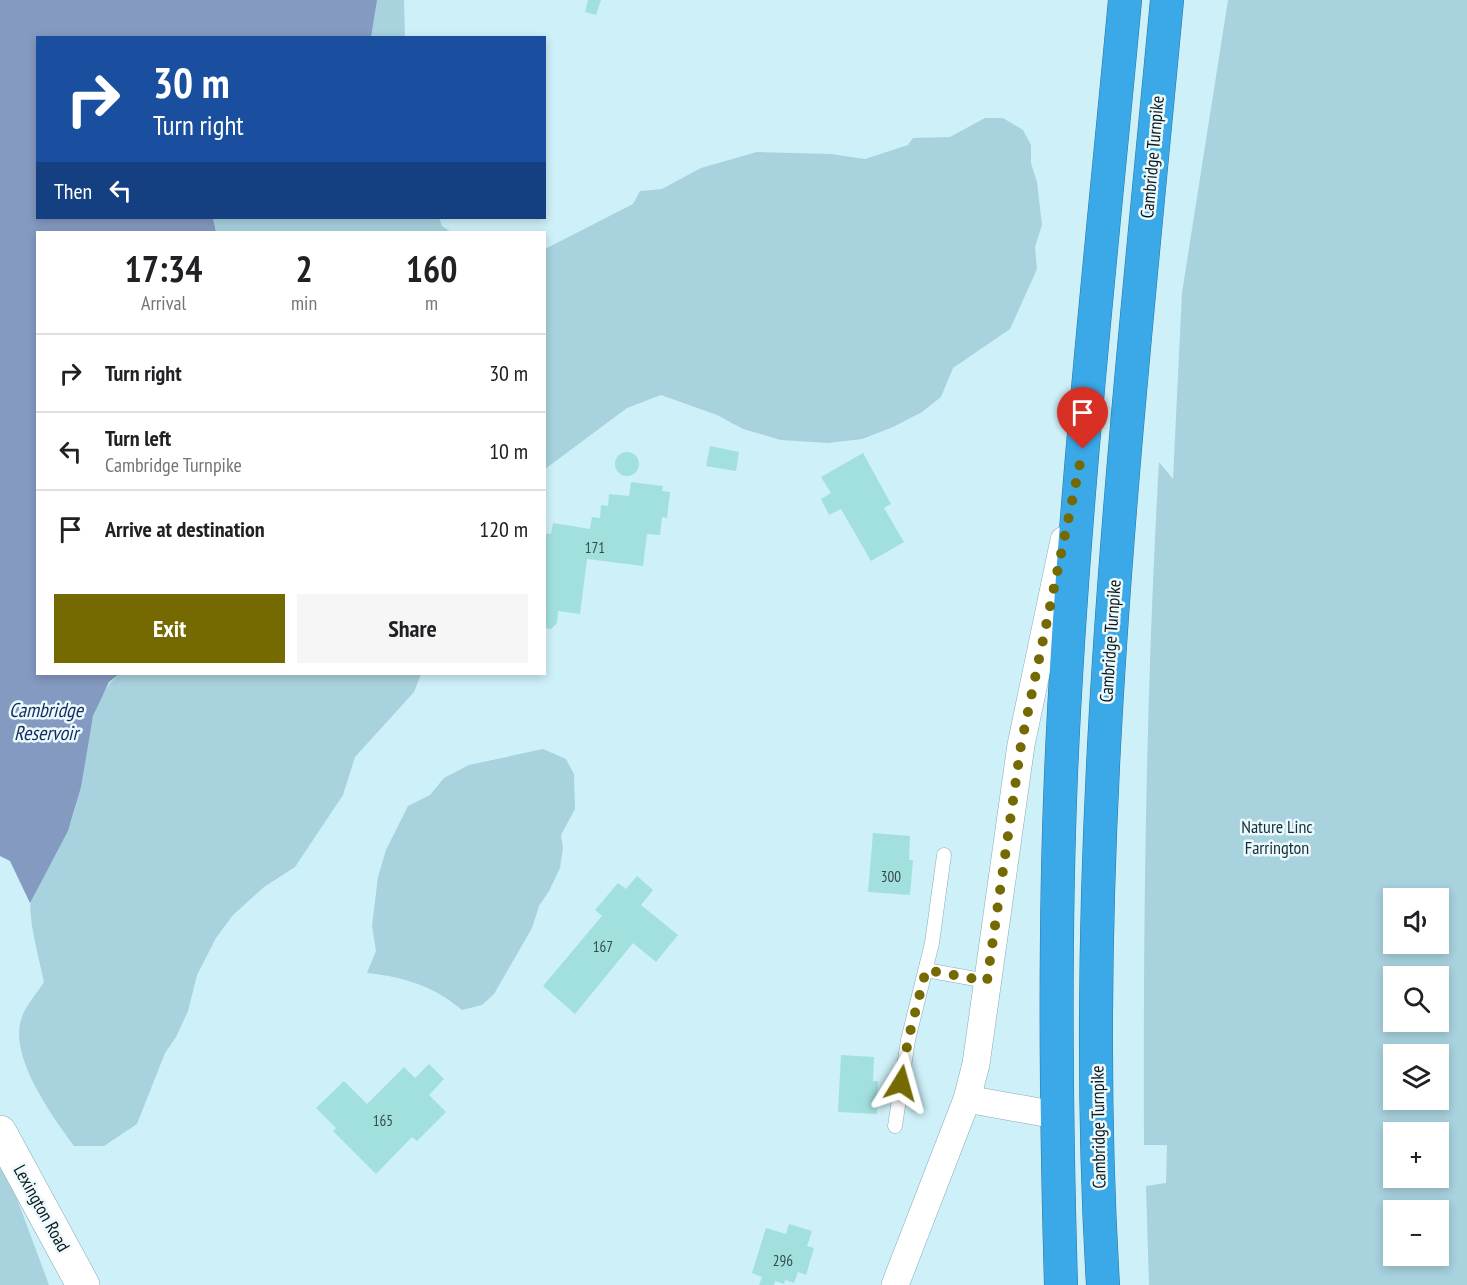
<!DOCTYPE html>
<meta charset="utf-8">
<style>
:root{--surface:#fff;--page:#f6f6f6;--text:#202124;--muted:#757577;--line:#e0e0e0;--accent:#756901}
body{margin:0;font-family:"PT Sans Narrow",sans-serif;background:var(--page);color:var(--text);height:100vh;display:flex;flex-direction:column;font-size:22px;white-space:nowrap}
*{box-sizing:border-box;margin:0}
p{font-size:20px;color:var(--muted)}
.icon{flex:none;width:33px;height:33px;fill:none;stroke:currentColor;stroke-width:2;stroke-linecap:round;stroke-linejoin:round}
.map{position:relative;flex:1;overflow:hidden}
.panel{position:absolute;left:36px;top:231px;width:510px;height:444px;display:flex;flex-direction:column;background:var(--surface);border-radius:0px;box-shadow:0 3px 9px #0003}
.panel>*{flex:none}
.top-card{position:absolute;left:36px;top:36px;width:510px;height:183px;border-radius:0px;box-shadow:0 3px 9px #0003;background:#1a4fa0;color:#fff;overflow:hidden}
.tools{position:absolute;left:1383px;top:888px;display:grid;gap:12px}
.tools a{display:grid;place-items:center;width:66px;height:66px;border-radius:0px;background:var(--surface);box-shadow:0 3px 9px #0003;font-size:30px}
.pin{position:absolute;display:grid;place-items:center;width:51px;height:51px;color:#fff;margin:-62px -26px;border-radius:50% 50% 50% 0;rotate:-45deg;box-shadow:0 0 6px #0007}
.pin .icon{rotate:45deg}
.me{position:absolute;width:66px;margin:-33px;rotate:8deg;stroke-linejoin:round;filter:drop-shadow(0 0 4px #0008)}
.turn{display:flex;align-items:center;gap:21px;height:126px;padding:0 18px;font-size:27px}
.turn .icon{width:78px;height:78px;stroke-width:2.5}
.turn b{display:block;font-size:42px;line-height:51px}
.then{display:flex;align-items:center;height:57px;padding:0 18px;background:#0003;gap:12px;font-size:22px}
.eta{display:flex;justify-content:space-evenly;align-items:center;height:102px;text-align:center}
.eta b{font-size:36px;font-weight:700;line-height:42px}
.primary-button{display:flex;gap:12px;margin-top:auto;padding:12px 18px}
.primary-button a{flex:1;height:69px;border-radius:0px;background:var(--accent);color:#fff;font-size:24px;font-weight:700;line-height:69px;text-align:center}
.primary-button a+a{background:var(--page);color:var(--text)}
ul{padding:0;list-style:none}
li{display:flex;align-items:center;gap:18px;height:78px;padding:0 18px;border-top:2px solid var(--line)}
li div{flex:1}
li b{display:block;font-size:22px}
li em{font-style:normal}
.map>svg:first-child{display:block}
</style>
<div class="map">
<svg width="1467" height="1285" viewBox="0 0 1467 1285">
<rect width="100%" height="100%" fill="#cef0f9"/>
<path fill="#a7d2de" fill-rule="evenodd" d="M355 0H404L405 37 352 38Z
M1228 0H1467V1285H1149L1146 1186 1166 1183 1167 1145H1144C1143 917 1146 690 1159 462L1173 479 1182 293ZM1438 898V944H1394V898ZM1438 976V1022H1394V976ZM1438 1054V1100H1394V1054ZM1438 1132V1178H1394V1132ZM1438 1210V1256H1394V1210Z
M985 118H1003L1023 130 1031 145V163L1037 182 1042 225 1035 247 1037 269 1010 329 953 368 941 397 922 412 893 427 862 439 828 443 781 440 743 429 717 415 661 395 627 408 545 469V249L633 204 640 191 662 189 701 168 757 152 831 154 865 159 908 145 913 138 950 137Z
M213 218H439L442 226 451 232H216Z
M119 674H421L414 692 355 757 343 795 295 867 264 887 233 915 216 938 197 975 188 1011 176 1037 165 1053 137 1124 104 1146H74C53 1117 7 1055 22 1017 26 1005 37 993 44 982 41 966 27 915 31 901 39 877 57 855 67 832 89 783 78 710 119 674Z
M543 749 566 759 574 774 575 809 561 835 563 848 560 868 549 891 539 906 532 928 494 994 482 1005 462 1010C434 986 404 977 367 973L376 951 372 926 378 877 386 850 408 806 430 795 444 778 469 765Z
M0 1168 17 1199 49 1285H0Z"/>
<path fill="#859ac1" d="M0 0H377L371 37 38 38V218H213L216 232H38V674H119L109 682 93 716 81 787 68 831 30 903 10 861 0 856Z"/>
<path fill="#a2e0dd" d="M588 0H601L596 15 585 12Z
M710 446 739 452 736 471 706 466Z
M615 464a12 12 0 1 1 24 0a12 12 0 1 1-24 0Z
M863 453 891 504 884 508 904 542 871 561 841 509 829 515 821 499 831 493 821 477Z
M631 482 663 486 662 491 670 492 667 518 662 517 660 535 647 534 643 566 587 559 580 614 558 611 557 623 551 629 544 628V533L551 534 553 523 590 529 592 517 600 518 601 505 608 506 609 494 629 496Z
M873 833 910 836 909 860H913L910 895 868 892Z
M637 876 653 890 641 905 678 935 656 962 633 943 575 1014 543 986 602 916 595 910 618 883 626 889Z
M841 1055 874 1057 873 1081H878L877 1114 838 1112Z
M429 1064 444 1079 429 1095 446 1112 417 1141 412 1137 376 1174 333 1131 336 1128 316 1108 344 1081 367 1104 404 1067 415 1078Z
M789 1224 812 1231 807 1246 814 1248 806 1275 798 1272 794 1283 785 1280 784 1284 775 1281 774 1285H759L762 1277 752 1273 766 1228 786 1234Z"/>
<g fill="none" stroke-linecap="round" stroke-linejoin="round">
<defs>
<path id="lane" d="M926 970 987 981
M895 1126 908 1040 932 943 944 855"/>
<path id="street" d="M967 1099 1056 1115
M895 1285 967 1099 976 1064 1021 745 1064 540"/>
<path id="secondary" d="M0 1132 83 1285"/>
<path id="highway" d="M1061 1285C1056 1115 1054 944 1061 774 1072 515 1101 258 1125 0
M1103 1285C1077 856 1127 427 1167 0"/>
</defs>
<use href="#lane" stroke="#89a9b2" stroke-width="15"/>
<use href="#street" stroke="#89a9b2" stroke-width="28"/>
<use href="#secondary" stroke="#89a9b2" stroke-width="34"/>
<use href="#highway" stroke="#2b76a1" stroke-width="34"/>
<use href="#lane" stroke="#fff" stroke-width="14"/>
<use href="#street" stroke="#fff" stroke-width="27"/>
<use href="#secondary" stroke="#fff" stroke-width="33"/>
<use href="#highway" stroke="#3ba8e8" stroke-width="33"/>
</g>
<g fill="none" stroke-linecap="round" stroke-linejoin="round">
<path stroke="#756901" stroke-width="10" stroke-dasharray="0 18" d="M901 1083 908 1040 926 970 987 981 1021 745 1083 449"/>
</g>
<g text-anchor="middle" dominant-baseline="central" stroke-width="5" stroke-linejoin="round" paint-order="stroke">
<g font-size="15" fill="#324b4c">
<text x="595" y="547">171</text>
<text x="891" y="876">300</text>
<text x="603" y="946">167</text>
<text x="383" y="1120">165</text>
<text x="783" y="1260">296</text>
</g>
<g font-size="18" fill="#0d191c" stroke="#ecf9fd">
<text transform="translate(1152 157) rotate(-85)">Cambridge Turnpike</text>
<text transform="translate(1110 641) rotate(-86)">Cambridge Turnpike</text>
<text transform="translate(1098 1127) rotate(-91)">Cambridge Turnpike</text>
<text transform="translate(42 1208) rotate(61)">Lexington Road</text>
</g>
<g font-size="18" fill="#133037" stroke="#ecf9fd">
<text x="1277" y="826">Nature Linc<tspan x="1277" dy="21">Farrington</tspan></text>
</g>
<g font-size="20" font-style="italic" fill="#142d5d" stroke="#ecf9fd">
<text x="46" y="710">Cambridge<tspan x="46" dy="23">Reservoir</tspan></text>
</g>
</g>
</svg>
<div class="tools">
<a><svg class="icon" aria-label="sound" viewBox="0 0 24 24"><path d="M4 9h4l5-4v14l-5-4H4zM17 9q2 3 0 6"/></svg></a>
<a><svg class="icon" aria-label="search" viewBox="0 0 24 24"><circle cx="10" cy="10" r="6"/><path d="M15 15l6 6"/></svg></a>
<a><svg class="icon" aria-label="layers" viewBox="0 0 24 24"><path d="M12 4l9 5-9 5-9-5zM3 14l9 5 9-5"/></svg></a>
<a>+</a>
<a>−</a>
</div>
<div class="pin" style="left:1083px;top:449px;background:#d93025"><svg class="icon" aria-label="arrive" viewBox="0 0 24 24"><path d="M6 21V4h12l-3 4 3 4H6"/></svg></div>
<svg class="me" style="left:901px;top:1083px" viewBox="-20 -20 40 40"><path d="M0-17L14 15 0 8-14 15z" fill="#756901" stroke="#fff" stroke-width="4"/></svg>
<div class="top-card">
<div class="turn"><svg class="icon" aria-label="right" viewBox="0 0 24 24"><path d="M7 20v-9h11M14 6l5 5-5 5"/></svg><div><b>30 m</b>Turn right</div></div>
<div class="then">Then<svg class="icon" aria-label="left" viewBox="0 0 24 24"><path d="M17 20v-9H6M10 6l-5 5 5 5"/></svg></div>
</div>
<section class="panel">
<div class="eta">
<div><b>17:34</b><p>Arrival</p></div>
<div><b>2</b><p>min</p></div>
<div><b>160</b><p>m</p></div>
</div>
<ul>
<li><svg class="icon" aria-label="right" viewBox="0 0 24 24"><path d="M7 20v-9h11M14 6l5 5-5 5"/></svg><div><b>Turn right</b></div><em>30 m</em></li>
<li><svg class="icon" aria-label="left" viewBox="0 0 24 24"><path d="M17 20v-9H6M10 6l-5 5 5 5"/></svg><div><b>Turn left</b><p>Cambridge Turnpike</p></div><em>10 m</em></li>
<li><svg class="icon" aria-label="arrive" viewBox="0 0 24 24"><path d="M6 21V4h12l-3 4 3 4H6"/></svg><div><b>Arrive at destination</b></div><em>120 m</em></li>
</ul>
<div class="primary-button"><a>Exit</a><a>Share</a></div>
</section>
</div>
